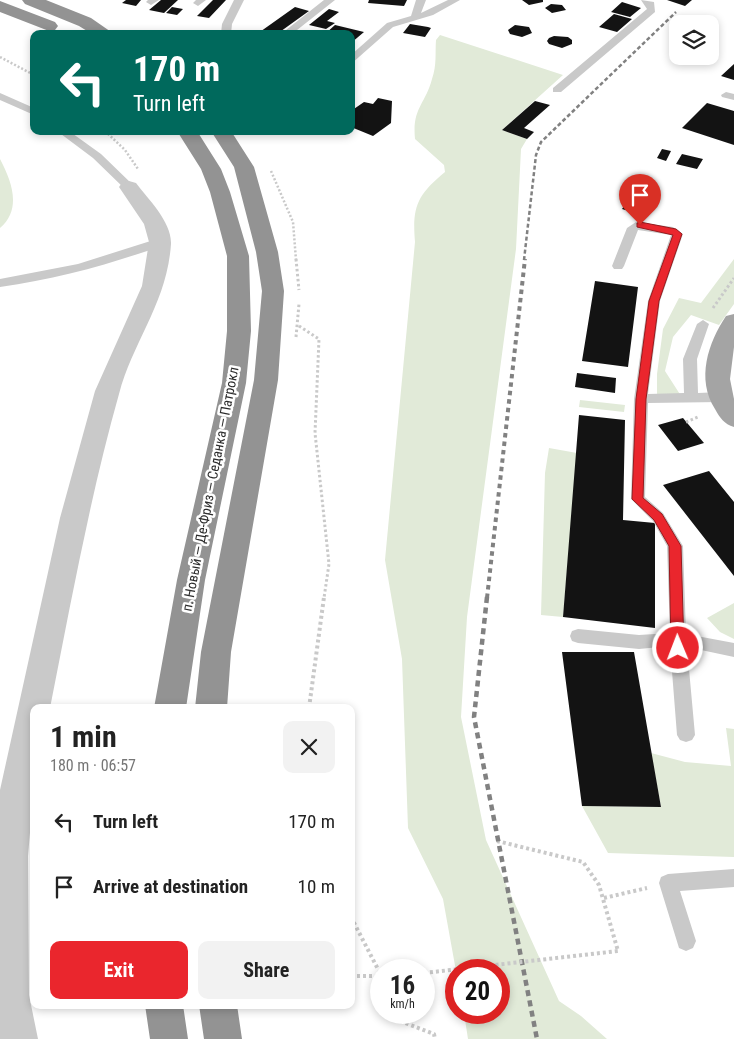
<!DOCTYPE html>
<meta charset="utf-8">
<style>
:root{--surface:#fff;--page:#f2f2f2;--text:#222;--muted:#767676;--accent:#ea262d}
body{margin:0;font-family:"Roboto Condensed",sans-serif;background:var(--page);color:var(--text);height:100vh;display:flex;flex-direction:column;font-size:19px;white-space:nowrap}
*{box-sizing:border-box;margin:0}
p{font-size:16px;color:var(--muted)}
.icon{flex:none;width:28px;height:28px;fill:none;stroke:currentColor;stroke-width:2;stroke-linecap:round;stroke-linejoin:round}
.map{position:relative;flex:1;overflow:hidden}
.details{position:absolute;left:30px;top:704px;width:325px;height:305px;display:flex;flex-direction:column;background:var(--surface);border-radius:10px;box-shadow:0 2px 8px #0003}
.details>*{flex:none}
.top-card{position:absolute;left:30px;top:30px;width:325px;height:105px;border-radius:10px;box-shadow:0 2px 8px #0003;background:#00695c;color:#fff;overflow:hidden}
.tools{position:absolute;left:669px;top:15px;display:grid;gap:10px}
.tools a{display:grid;place-items:center;width:50px;height:50px;border-radius:10px;background:var(--surface);box-shadow:0 2px 8px #0003;font-size:25px}
.speed{position:absolute;left:370px;top:959px;display:flex;gap:10px;font-size:25px;font-weight:700;text-align:center}
.speed>*{display:grid;place-content:center;width:65px;height:65px;border-radius:50%;background:var(--surface);box-shadow:0 2px 8px #0003;line-height:1}
.speed small{font-size:12px;font-weight:400}
.speed .limit{border:8px solid #d22;background:#fff;color:#111}
.pin{position:absolute;display:grid;place-items:center;width:42px;height:42px;color:#fff;margin:-51px -21px;border-radius:50% 50% 50% 0;rotate:-45deg;box-shadow:0 0 5px #0007}
.pin .icon{rotate:45deg}
.me{position:absolute;width:55px;margin:-28px;rotate:359deg;stroke-linejoin:round;filter:drop-shadow(0 0 4px #0008)}
.turn{display:flex;align-items:center;gap:18px;height:105px;padding:0 20px;font-size:22px}
.turn .icon{width:65px;height:65px;stroke-width:2.5}
.turn b{display:block;font-size:35px;line-height:42px}
.round{display:grid;place-items:center;flex:none;width:52px;height:52px;border-radius:10px;background:var(--page)}
.summary{display:flex;align-items:center;justify-content:space-between;height:85px;padding:0 20px}
h1{font-size:30px;font-weight:700;line-height:38px}
.cta{display:flex;gap:10px;margin-top:auto;padding:10px 20px}
.cta a{flex:1;height:58px;border-radius:10px;background:var(--accent);color:#fff;font-size:20px;font-weight:700;line-height:58px;text-align:center}
.cta a+a{background:var(--page);color:var(--text)}
ul{padding:0;list-style:none}
li{display:flex;align-items:center;gap:15px;height:65px;padding:0 20px}
li div{flex:1}
li b{display:block;font-size:19px}
li em{font-style:normal}
.map>svg:first-child{display:block}
</style>
<div class="map">
<svg width="734" height="1039" viewBox="0 0 734 1039">
<rect width="100%" height="100%" fill="#fff"/>
<path fill="#e1ead8" d="M440 35 563 75 502 130 527 139 521 149 516 249 467 617 461 717 486 840 559 1001 581 1016 607 1039H468L464 1013 499 1012V970L456 971 443 899 408 828 402 659 385 560 415 242C412 207 417 195 445 172L444 165 415 139C412 108 425 105 432 79 437 65 435 53 436 40Z
M0 159C12 182 22 209 0 228Z
M734 259V304L719 325 691 315 673 337 665 371 683 399H657V374L663 329 679 298 701 303Z
M580 400 625 405 624 412 579 407Z
M549 448 577 453 563 617 541 615 545 473Z
M734 603V639L720 632 707 618Z
M726 728 734 729V857L608 853 582 806 661 807 651 753 685 762 731 766Z"/>
<path fill="#131313" d="M126 0H141L136 6 122 3Z
M161 0H178L164 13 149 10Z
M213 0H226L209 18 197 16Z
M369 0H407L404 6 368 3Z
M522 0H543V2L529 5Z
M667 0H692L685 6Z
M622 2 641 8 630 17 611 12Z
M551 4 562 5 566 10 552 13 545 8Z
M172 7 183 9 177 15 166 13Z
M295 7 309 11 277 34H257Z
M329 9 339 12 327 21 335 23 326 29 309 25Z
M614 14 632 19 617 32 599 27Z
M410 24 428 27 431 28 425 37 403 33Z
M335 25 364 32 351 43V34H325Z
M515 25 529 27 532 33 522 37 510 34 508 30Z
M554 36 568 37 572 40V44L562 48 549 44 547 41 549 38Z
M734 64V80L721 76Z
M378 98 392 101 391 123 373 136 351 127V111L364 102 373 104Z
M535 101 550 105 524 128 534 132 527 139 502 130Z
M707 103 734 111V145L682 128Z
M662 149 671 151 666 161 657 158Z
M682 154 703 159 697 169 676 164Z
M629 199 638 202 632 212 622 209Z
M595 281 638 287 628 367 582 361Z
M577 373 616 378 615 393 575 387Z
M579 415 625 420 623 520 655 523V628L563 617Z
M683 418 704 443 678 451 658 425Z
M709 471 734 502V576L663 485Z
M562 652H634L661 807 582 806Z"/>
<g fill="none" stroke-linecap="round" stroke-linejoin="round">
<path stroke="#c9c9c9" stroke-width="2.5" stroke-dasharray="2 2" stroke-linecap="butt" d="M0 57 34 75
M105 131 125 150 138 169
M271 171 293 222 296 260"/>
<path stroke="#c9c9c9" stroke-width="3" stroke-dasharray="2.5 2.5" stroke-linecap="butt" d="M296 259 299 290
M713 308 734 278
M299 326 319 339 315 433 329 564 324 598
M296 337 299 304
M686 422 698 417"/>
<path stroke="#c9c9c9" stroke-width="4" stroke-dasharray="3 3" stroke-linecap="butt" d="M309 708 324 597
M497 841 583 862 599 885 618 951
M604 898 647 888
M351 917 381 975
M351 976H381
M387 1012V1016L434 1034 435 1039"/>
<path fill="#c9c9c9" fill-rule="evenodd" d="M148 0H159L151 5 146 2Z
M196 0H206L198 6 193 3Z
M234 0H244L232 24 231 34H221L222 24Z
M324 0H335L292 34H281Z
M416 0H426L421 13 448 0H460L433 15 393 27 351 64V55L387 23 411 16Z
M641 0 654 2 655 12 561 92H553V88L647 9Z
M726 92 734 94V100L722 97 721 95Z
M0 93 34 108V115L0 100Z
M57 131H69L101 154 133 185V189H125L93 158Z
M636 222 673 227 683 234 660 301 648 394 684 393 683 359 697 324 703 320 709 324 697 359 698 393 721 392 728 397 721 402 648 403 645 497 663 513 683 546 686 634 734 643V657L687 647 695 735 692 740 686 742 680 740 677 735 670 646 639 649 578 643 572 641 570 636 572 631 578 629 639 635 670 633 667 546 653 521 631 499 634 399 648 301 671 235 638 230 624 266 622 269H614L612 266 627 228Z
M160 238 166 242 164 245C111 264 57 279 0 287V279L78 264Z
M734 869V887L680 891 696 941 693 948 686 951 679 948 659 883 661 877 668 874Z"/>
<path fill="#c9c9c9" fill-rule="evenodd" d="M129 181 136 183C148 199 172 222 171 244 167 303 133 341 119 394 90 497 71 602 50 708H34V786L28 856 29 995 38 1039H0V790L60 518 95 391 142 286 149 242 144 224 119 187 122 183Z"/>
<path fill="#a4a4a4" fill-rule="evenodd" d="M734 314V347L730 379 734 399V427C724 424 720 418 715 409 696 379 708 343 726 316Z"/>
<path fill="#939393" fill-rule="evenodd" d="M22 0H46L91 18 114 34H92L79 26 25 4Z
M0 1 55 22 58 26 55 30 49 31 0 12Z
M177 131H197L221 169 230 192 249 256 251 331 246 383 205 580 186 708H154L177 580 222 383 227 331V256L210 192 201 169Z
M211 131H231L254 167 278 252 284 291 278 380 231 652 227 708H195L201 652 254 380 262 291 256 252 234 167Z
M145 1005H183L188 1039H150Z
M199 1005H237L242 1039H204Z"/>
<path stroke="#818181" stroke-width="2.5" stroke-dasharray="4 2.5" stroke-linecap="butt" d="M524 260 536 155 541 142 676 12"/>
<path stroke="#818181" stroke-width="4" stroke-dasharray="4.5 4" stroke-linecap="butt" d="M487 598 525 259"/>
<path stroke="#818181" stroke-width="4.5" stroke-dasharray="6 4.5" stroke-linecap="butt" d="M487 597 474 717 537 1039"/>
<path stroke="#c9c9c9" stroke-width="4" stroke-dasharray="3 3" stroke-linecap="butt" d="M424 973 618 951"/>
</g>
<path fill="#ea262d" stroke="#98191d" d="M640 222 676 229 682 234 659 301 646 399 643 498 662 514 681 546 684 648 678 653 671 648 669 546 654 520 632 499 636 399 649 301 673 235 637 227V223Z"/>
<g text-anchor="middle" dominant-baseline="central" stroke-width="5" stroke-linejoin="round" paint-order="stroke">
<g font-size="14" fill="#2c2c2c" stroke="#fff">
<text transform="translate(210 489) rotate(-79)">п. Новый — Де-Фриз — Седанка — Патрокл</text>
</g>
</g>
</svg>
<div class="tools">
<a><svg class="icon" aria-label="layers" viewBox="0 0 24 24"><path d="M12 4l9 5-9 5-9-5zM3 14l9 5 9-5"/></svg></a>
</div>
<div class="speed"><div>16<small>km/h</small></div><div class="limit">20</div></div>
<div class="pin" style="left:640px;top:225px;background:#d93025"><svg class="icon" aria-label="arrive" viewBox="0 0 24 24"><path d="M6 21V4h12l-3 4 3 4H6"/></svg></div>
<svg class="me" style="left:678px;top:648px" viewBox="-20 -20 40 40"><circle r="17" fill="#ea262d" stroke="#fff" stroke-width="3"/><path d="M0-11L8 9 0 5-8 9z" fill="#fff"/></svg>
<div class="top-card">
<div class="turn"><svg class="icon" aria-label="left" viewBox="0 0 24 24"><path d="M17 20v-9H6M10 6l-5 5 5 5"/></svg><div><b>170 m</b>Turn left</div></div>
</div>
<section class="details">
<div class="summary"><div><h1>1 min</h1><p>180 m · 06:57</p></div><a class="round"><svg class="icon" aria-label="close" viewBox="0 0 24 24"><path d="M6 6l12 12M18 6L6 18"/></svg></a></div>
<ul>
<li><svg class="icon" aria-label="left" viewBox="0 0 24 24"><path d="M17 20v-9H6M10 6l-5 5 5 5"/></svg><div><b>Turn left</b></div><em>170 m</em></li>
<li><svg class="icon" aria-label="arrive" viewBox="0 0 24 24"><path d="M6 21V4h12l-3 4 3 4H6"/></svg><div><b>Arrive at destination</b></div><em>10 m</em></li>
</ul>
<div class="cta"><a>Exit</a><a>Share</a></div>
</section>
</div>
